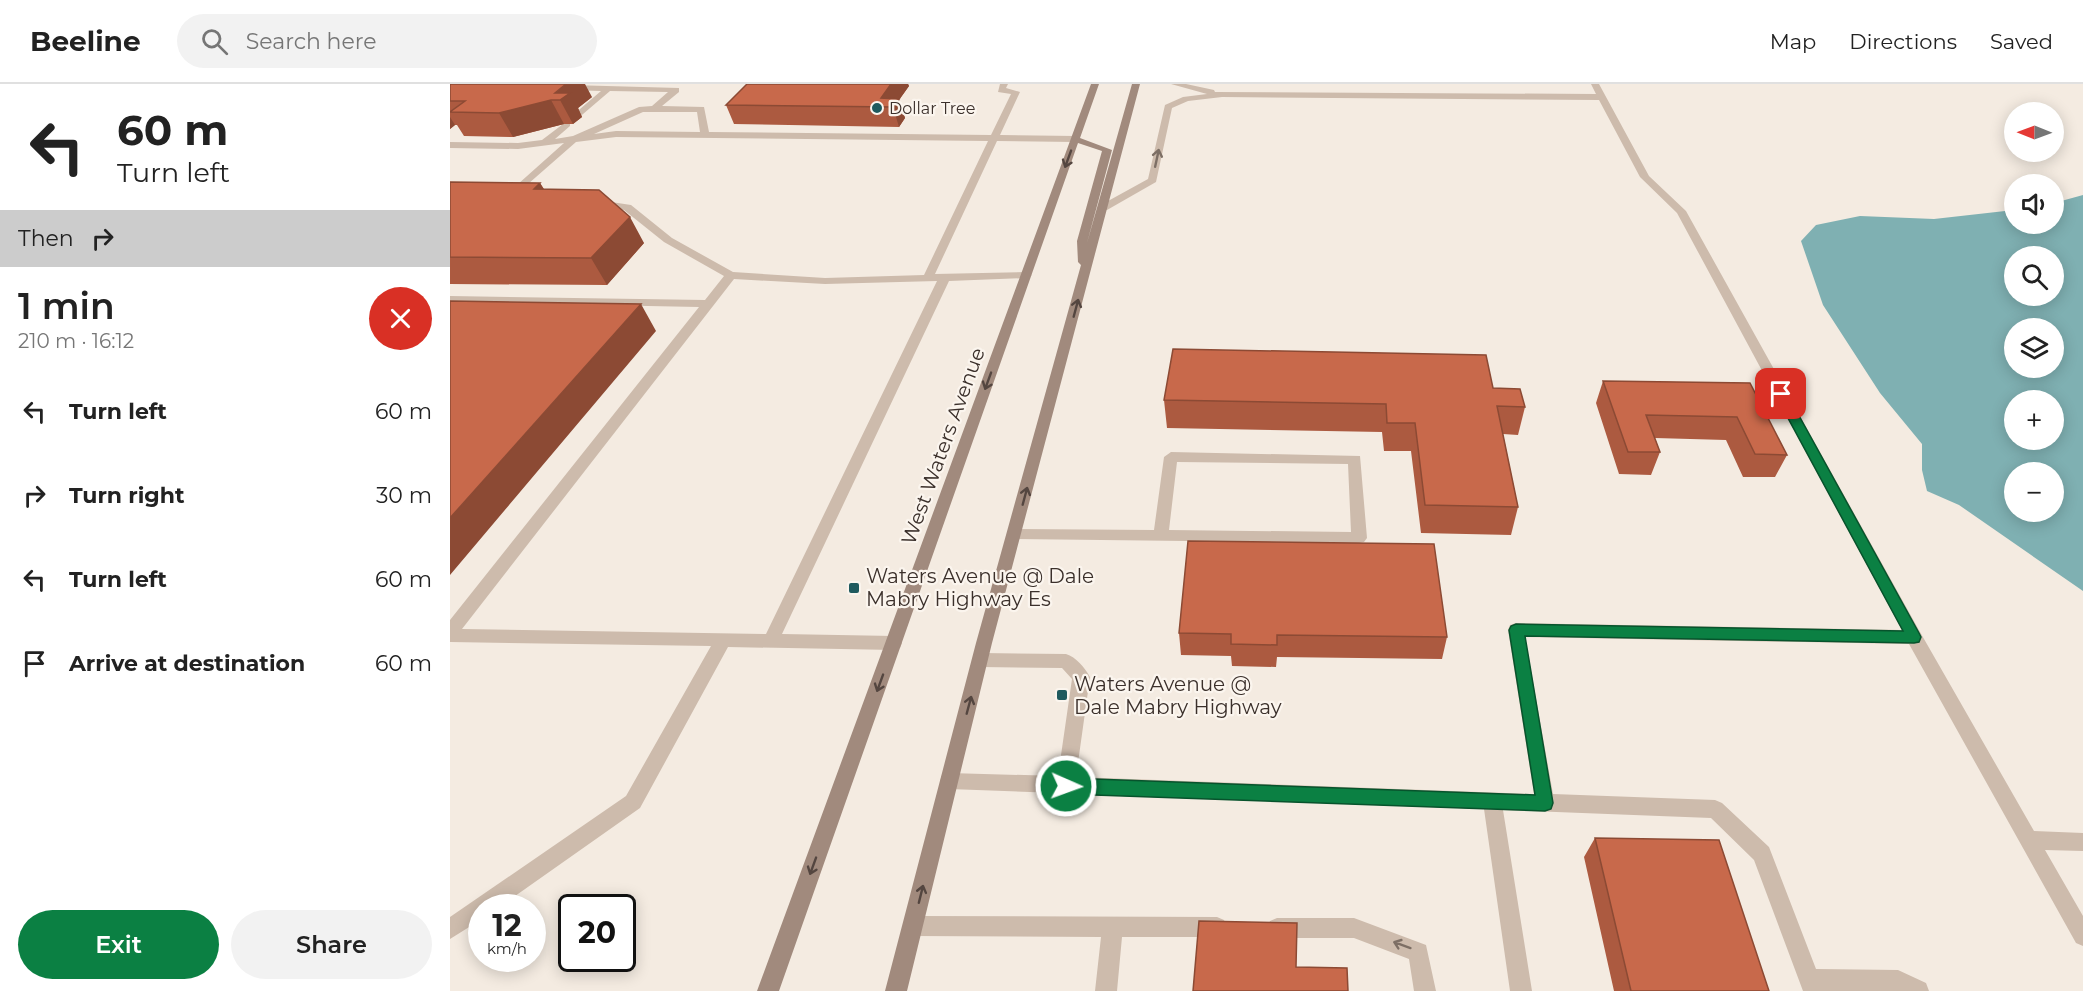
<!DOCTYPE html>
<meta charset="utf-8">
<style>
:root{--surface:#fff;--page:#f2f2f2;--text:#222;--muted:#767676;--line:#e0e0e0;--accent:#0b8043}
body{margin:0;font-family:Montserrat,sans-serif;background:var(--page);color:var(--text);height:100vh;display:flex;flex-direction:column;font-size:22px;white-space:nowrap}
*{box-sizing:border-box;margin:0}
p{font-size:20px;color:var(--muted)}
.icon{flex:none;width:33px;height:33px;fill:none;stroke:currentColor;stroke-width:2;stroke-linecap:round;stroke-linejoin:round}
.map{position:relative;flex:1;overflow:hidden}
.panel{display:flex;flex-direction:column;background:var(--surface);width:450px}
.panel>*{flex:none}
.guide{background:#fff;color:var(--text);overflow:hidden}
.needle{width:39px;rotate:271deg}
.tools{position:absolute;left:1554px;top:18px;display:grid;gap:12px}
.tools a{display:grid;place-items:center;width:60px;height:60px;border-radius:50%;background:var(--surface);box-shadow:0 3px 15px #0003;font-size:30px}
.speed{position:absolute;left:18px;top:810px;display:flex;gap:12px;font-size:30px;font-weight:700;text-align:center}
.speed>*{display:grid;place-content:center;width:78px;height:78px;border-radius:50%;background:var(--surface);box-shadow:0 3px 15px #0003;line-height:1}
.speed small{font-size:15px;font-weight:400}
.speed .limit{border:3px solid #111;border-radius:9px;background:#fff;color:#111}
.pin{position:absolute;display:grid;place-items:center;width:51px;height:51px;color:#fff;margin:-26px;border-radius:12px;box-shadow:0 3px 9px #0006}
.me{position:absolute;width:66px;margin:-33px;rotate:92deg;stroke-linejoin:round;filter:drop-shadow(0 0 4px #0008)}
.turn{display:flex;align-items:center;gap:21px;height:126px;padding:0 18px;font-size:27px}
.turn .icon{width:78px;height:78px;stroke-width:2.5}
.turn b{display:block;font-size:42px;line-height:51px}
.then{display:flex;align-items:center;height:57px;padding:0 18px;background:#0003;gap:12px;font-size:22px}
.round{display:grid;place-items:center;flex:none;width:63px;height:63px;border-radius:32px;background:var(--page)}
.headline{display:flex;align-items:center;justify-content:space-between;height:102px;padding:0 18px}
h1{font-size:36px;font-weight:600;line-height:45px}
.primary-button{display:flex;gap:12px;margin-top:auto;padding:12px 18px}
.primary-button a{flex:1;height:69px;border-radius:36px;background:var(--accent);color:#fff;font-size:24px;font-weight:600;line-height:69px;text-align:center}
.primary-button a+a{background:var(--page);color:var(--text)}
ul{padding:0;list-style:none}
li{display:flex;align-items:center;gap:18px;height:84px;padding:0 18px}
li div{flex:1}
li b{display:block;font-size:22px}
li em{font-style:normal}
header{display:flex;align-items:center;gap:36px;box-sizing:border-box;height:84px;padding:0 30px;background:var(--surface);border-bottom:2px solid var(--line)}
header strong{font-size:28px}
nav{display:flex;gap:33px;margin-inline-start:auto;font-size:21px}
.search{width:420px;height:54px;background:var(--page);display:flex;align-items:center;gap:15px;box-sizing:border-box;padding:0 21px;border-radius:33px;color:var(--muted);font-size:22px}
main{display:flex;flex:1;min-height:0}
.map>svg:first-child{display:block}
</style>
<header>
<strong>Beeline</strong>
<div class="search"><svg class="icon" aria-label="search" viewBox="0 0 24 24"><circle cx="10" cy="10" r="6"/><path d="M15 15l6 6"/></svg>Search here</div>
<nav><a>Map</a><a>Directions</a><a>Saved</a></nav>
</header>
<main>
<section class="panel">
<div class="guide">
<div class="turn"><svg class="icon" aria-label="left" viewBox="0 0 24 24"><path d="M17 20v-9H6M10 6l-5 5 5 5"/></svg><div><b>60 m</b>Turn left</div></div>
<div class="then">Then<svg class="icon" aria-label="right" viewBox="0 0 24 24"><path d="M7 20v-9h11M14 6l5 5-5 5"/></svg></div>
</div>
<div class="headline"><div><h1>1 min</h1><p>210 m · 16:12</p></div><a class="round" style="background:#d93025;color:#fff"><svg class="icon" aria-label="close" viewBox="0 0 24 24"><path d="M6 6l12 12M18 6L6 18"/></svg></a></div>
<ul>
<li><svg class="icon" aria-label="left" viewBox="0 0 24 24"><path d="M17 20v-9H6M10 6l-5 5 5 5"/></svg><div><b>Turn left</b></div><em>60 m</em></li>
<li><svg class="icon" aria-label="right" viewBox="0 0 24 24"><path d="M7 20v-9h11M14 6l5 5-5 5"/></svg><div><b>Turn right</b></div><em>30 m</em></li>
<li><svg class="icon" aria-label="left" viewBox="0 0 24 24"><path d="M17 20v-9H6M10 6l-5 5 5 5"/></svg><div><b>Turn left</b></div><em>60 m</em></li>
<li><svg class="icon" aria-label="arrive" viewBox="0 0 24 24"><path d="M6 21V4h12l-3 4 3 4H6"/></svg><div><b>Arrive at destination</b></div><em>60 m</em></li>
</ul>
<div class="primary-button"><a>Exit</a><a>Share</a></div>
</section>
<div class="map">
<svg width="1633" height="907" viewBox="0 0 1633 907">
<rect width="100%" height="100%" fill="#f4ebe1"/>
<path fill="#7fb0b2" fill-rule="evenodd" d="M1633 111V507L1509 421 1477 407 1472 386V360L1430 309 1373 221 1351 157 1366 141 1410 132 1484 135 1564 126V140H1604V119ZM1564 172H1604V212H1564ZM1564 244H1604V284H1564ZM1564 316H1604V356H1564ZM1564 388H1604V428H1564Z"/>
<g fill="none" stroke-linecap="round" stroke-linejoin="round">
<path fill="#cdbbac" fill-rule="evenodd" d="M550 0H558L556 4 570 8 550 51 625 52 630 55 625 58 547 57 485 190 576 188 582 191 576 194 499 197 332 550 444 552 450 554 452 559 450 564 444 566 278 563 190 724 48 824H32V835L0 855V833L176 712 261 562 0 558V536L249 223 0 218V212L255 216 274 192 214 158 174 126 144 121V117L148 116 181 121 222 154 283 188 375 194 474 191 538 57 166 53 126 58 62 114 58 113V109L114 59 68 65 0 64V58L68 59 92 56 117 37 120 38V42L105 55 123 52 189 23 202 22 218 8 160 7 126 36 123 35V31L151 7 117 6 116 4 120 1 229 4V8L212 22 254 23 259 48 541 51 561 10 548 8ZM193 28H247L250 48 166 47 144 50ZM284 195 375 200 487 197 316 550 12 545Z
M721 0H736L764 6 765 8 1146 10 1141 0H1149L1199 92 1236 127 1470 548 1584 747 1633 749V767L1595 766 1633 832V862L1626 859 1459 560 1075 553 1103 710 1265 716 1272 719 1319 763 1366 885 1448 886 1476 899 1479 907H1353L1304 776 1261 734 1053 726 1082 907H1060L1034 725 499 705 492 703 490 697 492 691 499 689 608 692 622 595 612 584 531 583 525 581 523 576 525 571 531 569 616 570C626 573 635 584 640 593L626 693 1084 710 1058 546 1060 541 1066 539 1452 546 1227 129 1190 93 1149 16 772 13 738 17 722 24 706 98 657 126H649V122L698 95 715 21 733 13 757 10Z
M721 368 910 372 917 454 914 458 909 459 564 455 559 454 557 450 559 446 564 445 704 446 714 373ZM727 378 898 380 901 448 719 446Z
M463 832 767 833 774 836 777 843 774 850 767 853H672L667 907H645L651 853 463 852 456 849 453 842 456 835Z
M827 834H904L976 861 986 907H964L959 875 904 854H827L820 851 817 844 820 837Z"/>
<path fill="#a18a7d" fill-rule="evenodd" d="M641 0H649L630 54 662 66 637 159 682 0H690L542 559 457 907H435L526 559 631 181 628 178 627 157 652 67 628 59 329 907H307Z"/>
</g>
<path fill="#ac5a40" d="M0 0 142 13 128 24 132 33 123 40H114L63 53 14 52 7 41H5L0 45Z
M297 0H458L459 2 449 16 455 34 449 43 284 40 276 21Z
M0 98 90 99 94 105 194 159 157 201 0 200Z
M1153 297 1300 299 1337 371 1325 393H1293L1276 356 1205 354 1210 368 1201 391 1169 390 1146 319Z
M1043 304 1075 323 1068 351 1053 350 1068 423 1061 451 971 449 961 367H934L932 348 717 344 714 316Z
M729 549 997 553 992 575 827 573 826 583 782 582 781 572 731 571Z
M1145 754 1319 907H1164L1134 773Z"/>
<path fill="#8c4a34" d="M116 0H135L142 13 128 24 132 33 123 40 110 16 105 9Z
M441 0H458L459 2 449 16 455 34 449 43 443 23 431 14Z
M101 16 114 40 63 53 49 29Z
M0 33 5 41 0 45Z
M90 99 105 124 84 105Z
M180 133 194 159 157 201 141 174Z
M191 220 206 247 0 491V434Z"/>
<path fill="#c8694b" stroke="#8c4a34" stroke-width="1.5" d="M0 0H116L105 9H120L110 16H101L49 29 0 28 15 17H0Z
M297 0H441L431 14 449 15 443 23 276 21Z
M0 98 90 99 84 105 149 106 180 133 141 174 0 173Z
M0 217 191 220 0 434Z
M723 265 1036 271 1043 304 1070 305 1075 323 1047 322 1068 423 975 421 965 339H937L936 320 714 316Z
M1153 297 1300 299 1337 371 1305 370 1287 333 1196 331 1210 368H1178Z
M738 457 984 460 997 553 827 551V561L781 560V550L729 549Z
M1145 754 1269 756 1319 907H1181Z
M749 837 847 839 846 883 897 884 898 907H743Z"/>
<defs><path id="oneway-shaft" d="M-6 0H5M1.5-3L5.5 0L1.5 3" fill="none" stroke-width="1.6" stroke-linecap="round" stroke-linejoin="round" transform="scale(1.5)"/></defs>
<g stroke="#7d6f65">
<use href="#oneway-shaft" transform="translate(707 74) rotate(-78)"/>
<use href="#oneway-shaft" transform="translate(952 861) rotate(-160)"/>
</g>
<g stroke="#544640">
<use href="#oneway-shaft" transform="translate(618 75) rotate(110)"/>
<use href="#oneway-shaft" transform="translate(626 224) rotate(-75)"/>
<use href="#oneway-shaft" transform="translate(538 297) rotate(110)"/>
<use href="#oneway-shaft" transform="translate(575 412) rotate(-75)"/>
<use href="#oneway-shaft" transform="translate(430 599) rotate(110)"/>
<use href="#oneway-shaft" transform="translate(519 621) rotate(-75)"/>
<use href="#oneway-shaft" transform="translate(363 782) rotate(110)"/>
<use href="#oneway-shaft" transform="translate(471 810) rotate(-76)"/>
</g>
<path fill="#0b8043" stroke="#07532c" stroke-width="1.5" d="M1331 306 1337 310 1469 549 1471 553 1469 558 1464 559 1075 552 1103 719 1101 725 1095 727 616 710 610 707 608 702 610 697 616 694 1085 711 1059 546 1061 542 1066 540 1453 547 1325 310Z"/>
<g fill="#1f5a5e" stroke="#fbf5ee" stroke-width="2">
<circle cx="427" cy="24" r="6"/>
<rect x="398" y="498" width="12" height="12" rx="3"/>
<rect x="606" y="605" width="12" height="12" rx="3"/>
</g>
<g text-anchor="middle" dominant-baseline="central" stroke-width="4.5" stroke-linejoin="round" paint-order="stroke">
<g font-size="16" fill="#3b302b" stroke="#fbf5ee" text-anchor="start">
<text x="439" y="24">Dollar Tree</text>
</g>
<g font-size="20" fill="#3b302b" stroke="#fbf5ee">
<text transform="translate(493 362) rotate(-70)">West Waters Avenue</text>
</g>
<g font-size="20" fill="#3b302b" stroke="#fbf5ee" text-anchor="start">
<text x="416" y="492">Waters Avenue @ Dale<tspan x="416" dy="23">Mabry Highway Es</tspan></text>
<text x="624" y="600">Waters Avenue @<tspan x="624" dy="23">Dale Mabry Highway</tspan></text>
</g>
</g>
</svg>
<div class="tools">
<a><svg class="needle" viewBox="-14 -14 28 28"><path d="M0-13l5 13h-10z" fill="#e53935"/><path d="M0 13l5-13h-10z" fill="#767676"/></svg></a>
<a><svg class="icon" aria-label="sound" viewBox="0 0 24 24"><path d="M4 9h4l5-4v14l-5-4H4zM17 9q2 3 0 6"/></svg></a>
<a><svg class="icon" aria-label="search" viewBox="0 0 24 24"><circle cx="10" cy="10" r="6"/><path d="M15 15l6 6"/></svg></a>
<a><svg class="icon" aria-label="layers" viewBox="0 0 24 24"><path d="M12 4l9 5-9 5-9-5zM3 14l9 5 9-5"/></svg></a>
<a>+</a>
<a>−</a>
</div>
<div class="speed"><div>12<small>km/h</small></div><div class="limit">20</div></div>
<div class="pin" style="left:1331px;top:310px;background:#d93025"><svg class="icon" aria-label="arrive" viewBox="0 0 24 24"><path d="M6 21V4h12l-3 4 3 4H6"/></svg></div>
<svg class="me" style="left:616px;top:702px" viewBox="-20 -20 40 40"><circle r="17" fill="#0b8043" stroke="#fff" stroke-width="3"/><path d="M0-11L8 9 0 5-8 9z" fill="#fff"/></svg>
</div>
</main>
